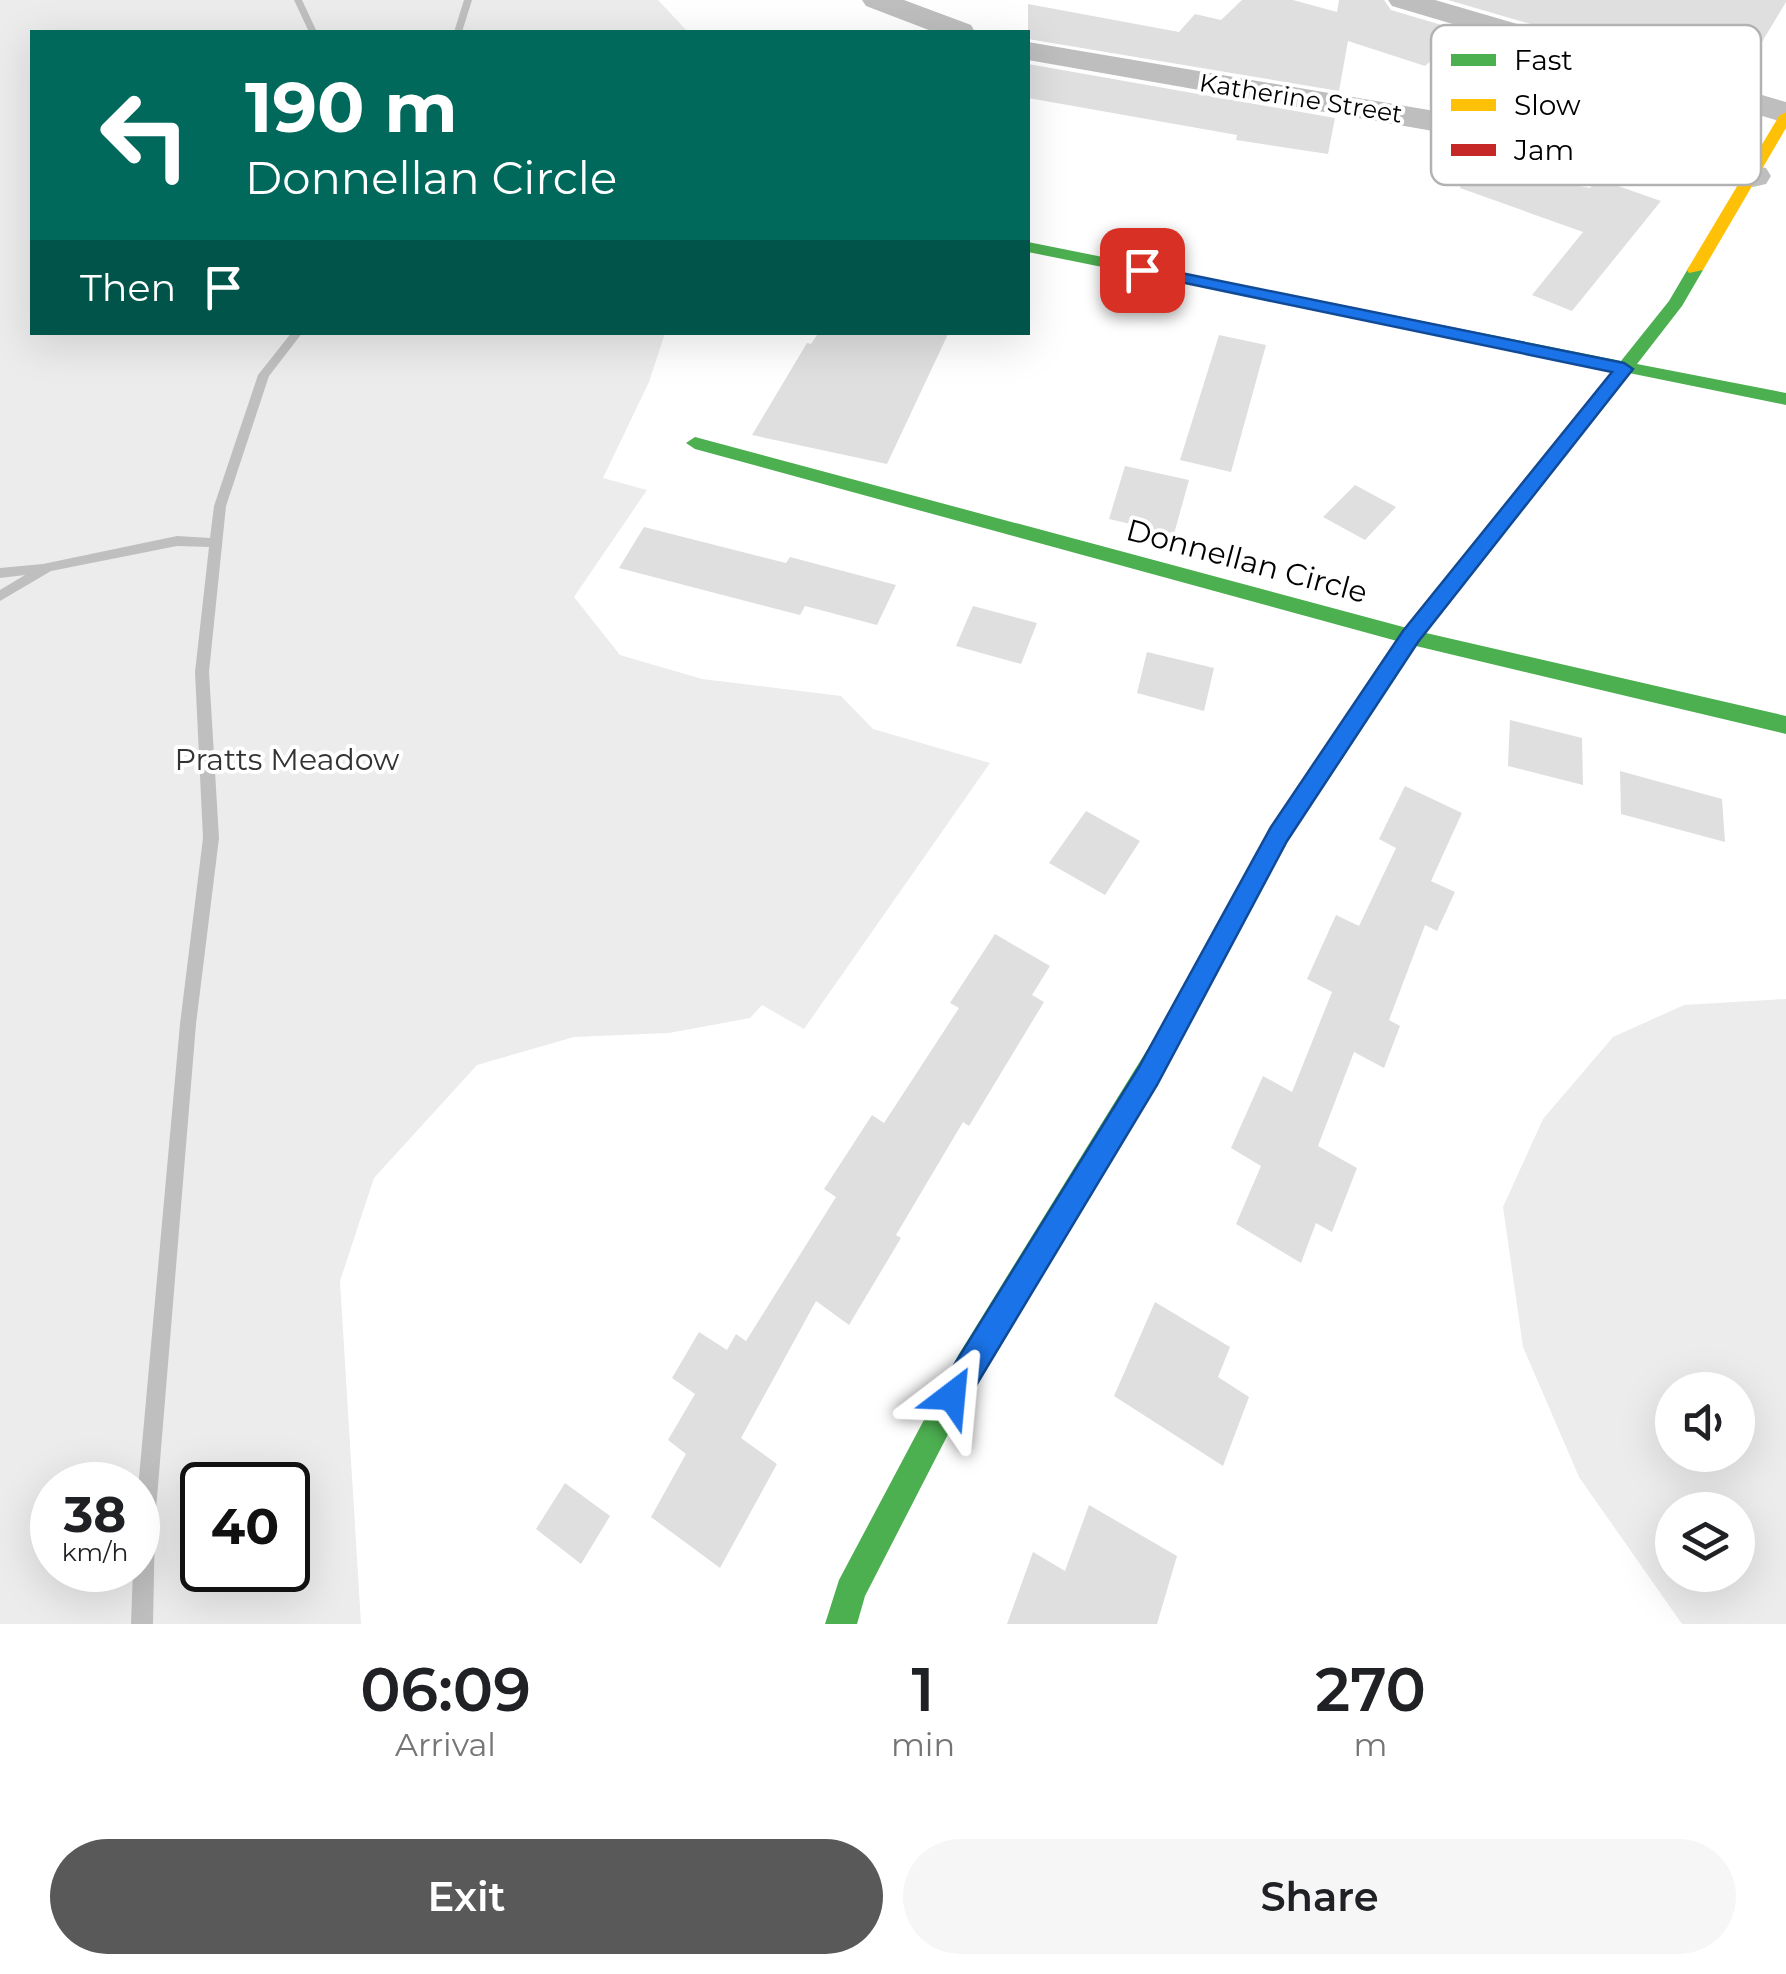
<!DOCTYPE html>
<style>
:root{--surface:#fff;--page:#f6f6f6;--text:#202124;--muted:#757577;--accent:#595959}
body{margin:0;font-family:Montserrat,sans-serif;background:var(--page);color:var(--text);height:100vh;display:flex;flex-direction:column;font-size:38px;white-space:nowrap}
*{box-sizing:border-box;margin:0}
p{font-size:32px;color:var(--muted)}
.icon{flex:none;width:55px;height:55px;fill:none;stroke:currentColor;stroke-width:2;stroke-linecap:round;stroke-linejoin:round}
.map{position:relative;height:1624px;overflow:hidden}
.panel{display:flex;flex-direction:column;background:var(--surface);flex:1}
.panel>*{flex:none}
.top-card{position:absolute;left:30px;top:30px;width:1000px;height:305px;border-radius:0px;box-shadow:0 10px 40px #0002;background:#00695c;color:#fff;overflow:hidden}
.fabs{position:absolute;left:1655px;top:1372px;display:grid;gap:20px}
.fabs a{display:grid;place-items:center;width:100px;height:100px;border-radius:50%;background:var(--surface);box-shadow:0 10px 40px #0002;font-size:50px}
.speed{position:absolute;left:30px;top:1462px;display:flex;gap:20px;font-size:50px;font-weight:700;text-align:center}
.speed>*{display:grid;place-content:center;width:130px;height:130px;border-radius:50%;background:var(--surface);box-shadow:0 10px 40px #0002;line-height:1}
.speed small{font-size:25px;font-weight:400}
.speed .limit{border:5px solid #111;border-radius:15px;background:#fff;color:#111}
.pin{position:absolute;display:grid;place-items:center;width:85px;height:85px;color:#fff;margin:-42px;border-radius:20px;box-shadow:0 5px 15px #0006}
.me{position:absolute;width:110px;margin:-55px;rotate:29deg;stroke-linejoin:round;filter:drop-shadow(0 0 8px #0008)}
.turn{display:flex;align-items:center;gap:35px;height:210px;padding:0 50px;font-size:45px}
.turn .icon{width:130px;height:130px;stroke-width:2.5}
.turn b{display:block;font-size:70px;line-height:85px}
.then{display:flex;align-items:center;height:95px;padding:0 50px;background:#0003;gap:20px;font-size:38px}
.eta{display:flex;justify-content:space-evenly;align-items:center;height:170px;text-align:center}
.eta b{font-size:60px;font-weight:600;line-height:70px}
.primary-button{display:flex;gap:20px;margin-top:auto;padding:20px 50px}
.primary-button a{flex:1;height:115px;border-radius:60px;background:var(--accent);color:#fff;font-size:40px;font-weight:600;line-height:115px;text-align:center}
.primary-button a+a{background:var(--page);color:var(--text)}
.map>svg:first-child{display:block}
</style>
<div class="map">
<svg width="1786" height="1624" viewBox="0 0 1786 1624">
<rect width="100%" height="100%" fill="#fff"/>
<path fill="#ececec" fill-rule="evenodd" d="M0 0H658L688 32H32V332L665 333 649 382 603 478 647 490 574 597 620 655 702 679 841 696 873 729 990 763 804 1029 762 1005 750 1018 669 1033 574 1037 477 1065 374 1178 340 1281 361 1624H0ZM52 1485H138V1570H52ZM288 1485V1570H202V1485Z
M1786 999V1624H1682L1579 1477 1523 1347 1503 1207 1543 1119 1613 1037 1684 1005ZM1738 1390V1455H1672V1390ZM1738 1510V1575H1672V1510Z"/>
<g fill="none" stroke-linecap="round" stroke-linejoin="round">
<path fill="#bfbfbf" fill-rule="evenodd" d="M294 0H302L317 32H309Z
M464 0H472L462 32H454Z
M292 332H303L269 376 226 506 209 672 219 838 196 1024 155 1522 153 1624H131L133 1570H138V1489L180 1024 203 838 195 672 209 547 177 546 51 571 0 601V590L25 575 0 578V568L43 564 177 536 210 538 214 506 258 375Z"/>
</g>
<path fill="#dfdfdf" d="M1242 0H1293L1337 12 1339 0H1384L1391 10 1688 98 1667 130 1434 58 1425 66 1348 41 1339 91 1028 39V4L1179 32 1195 14 1221 20Z
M1448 0H1786V2L1753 57 1747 55 1743 61 1714 58 1703 74Z
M1028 64 1335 118 1328 154 1236 140 1237 135 1028 98Z
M1466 166 1590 188 1598 179 1661 201 1572 311 1532 295 1583 232 1460 188Z
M819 332H949L887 464 752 435 807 343 811 344Z
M1219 335 1266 345 1231 472 1180 460Z
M1125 466 1189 480 1174 534 1109 519Z
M1355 485 1396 507 1365 540 1323 517Z
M644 527 786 563 790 557 896 585 877 625 805 606 800 615 619 568Z
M973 606 1037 623 1021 664 956 646Z
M1147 652 1214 668 1204 711 1137 693Z
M1510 720 1582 738 1583 785 1508 766Z
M1620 771 1722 799 1725 842 1621 814Z
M1405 786 1462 813 1431 881 1455 892 1437 931 1425 925 1389 1020 1400 1026 1384 1068 1354 1052 1318 1146 1357 1168 1332 1232 1316 1223 1301 1263 1236 1224 1261 1166 1231 1148 1263 1076 1292 1092 1332 992 1307 979 1336 915 1359 926 1396 848 1379 839Z
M1086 811 1140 841 1105 895 1049 863Z
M995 934 1050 966 1032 995 1044 1002 969 1126 963 1122 896 1235 901 1238 849 1325 816 1301 741 1438 777 1464 720 1568 651 1517 686 1454 668 1440 695 1394 672 1378 699 1332 727 1350 736 1334 746 1341 836 1197 824 1189 872 1115 884 1123 959 1008 950 1003Z
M1155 1302 1230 1347 1218 1377 1249 1397 1223 1466 1114 1396Z
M565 1483 610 1516 581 1564 536 1529Z
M1089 1505 1177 1556 1157 1624H1007L1033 1552 1065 1571Z"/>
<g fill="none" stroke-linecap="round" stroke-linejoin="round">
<path fill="#bebebe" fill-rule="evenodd" d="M862 0H904L971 25 975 32H934L866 6Z
M1388 0H1435L1786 102V123L1392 6Z
M1028 42 1753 165 1766 168 1771 176 1766 184 1753 187 1028 60Z"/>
<path fill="#4caf50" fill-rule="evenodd" d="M1028 242 1621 361 1669 301 1689 267H1701L1703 270 1682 306 1637 364 1786 393V405L1629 373 1426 633 1786 716V734L1416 646 1342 759H1326L1323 753 1326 747 1397 641 695 449 686 443 695 437 1407 628 1614 370 1028 252Z
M1164 1034 1173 1037 1177 1046 1173 1055 979 1374 865 1596 857 1624H825L839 1580 959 1354 1155 1037Z"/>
<path fill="#ffc107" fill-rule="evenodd" d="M1786 112V128L1703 270 1689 273 1687 270 1779 116Z"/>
<path fill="#c62828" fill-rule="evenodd" d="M1334 744 1342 747 1345 753 1342 759 1287 841 1173 1055 1164 1058 1155 1055 1151 1046 1155 1037 1271 827 1326 747Z"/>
</g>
<path fill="#1a73e8" stroke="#114b97" stroke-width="2.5" d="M1142 265 1624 363 1633 369 1418 642 1287 841 1157 1085 963 1407 952 1412 941 1407 937 1396 941 1386 1139 1067 1271 827 1403 631 1612 372 1137 273 1135 270Z"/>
<g text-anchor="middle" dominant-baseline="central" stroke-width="8" stroke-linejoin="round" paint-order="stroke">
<g font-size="25" fill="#000" stroke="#fff">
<text transform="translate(1301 98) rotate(9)">Katherine Street</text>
</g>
<g font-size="30" fill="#000" stroke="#fff">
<text transform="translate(1247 561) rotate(15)">Donnellan Circle</text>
</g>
<g font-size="30" fill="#333" stroke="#fff">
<text x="287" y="759">Pratts Meadow</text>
</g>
</g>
<rect x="1431" y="25" width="330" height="160" rx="15" fill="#fff" stroke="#b2b2b2" stroke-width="2.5"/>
<rect x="1451" y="54" width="45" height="12" fill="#4caf50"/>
<rect x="1451" y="99" width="45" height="12" fill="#ffc107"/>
<rect x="1451" y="144" width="45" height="12" fill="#c62828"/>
<g font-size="28" fill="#000">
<text x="1514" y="70">Fast</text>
<text x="1514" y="115">Slow</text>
<text x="1514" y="160">Jam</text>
</g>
</svg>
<div class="fabs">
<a><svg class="icon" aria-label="sound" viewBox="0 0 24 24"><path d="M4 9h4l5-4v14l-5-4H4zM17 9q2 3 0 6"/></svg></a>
<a><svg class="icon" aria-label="layers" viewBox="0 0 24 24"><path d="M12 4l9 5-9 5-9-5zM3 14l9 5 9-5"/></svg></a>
</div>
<div class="speed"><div>38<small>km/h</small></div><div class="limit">40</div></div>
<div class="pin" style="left:1142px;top:270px;background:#d93025"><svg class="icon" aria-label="arrive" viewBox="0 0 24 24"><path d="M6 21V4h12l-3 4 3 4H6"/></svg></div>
<svg class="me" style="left:952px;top:1396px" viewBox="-20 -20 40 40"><path d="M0-17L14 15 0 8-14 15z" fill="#1a73e8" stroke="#fff" stroke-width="4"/></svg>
<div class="top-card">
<div class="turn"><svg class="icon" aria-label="left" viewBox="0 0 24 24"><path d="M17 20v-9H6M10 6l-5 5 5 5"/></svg><div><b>190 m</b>Donnellan Circle</div></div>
<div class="then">Then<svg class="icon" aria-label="arrive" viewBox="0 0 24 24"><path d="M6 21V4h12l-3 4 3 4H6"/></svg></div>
</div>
</div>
<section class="panel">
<div class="eta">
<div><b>06:09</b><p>Arrival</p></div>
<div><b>1</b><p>min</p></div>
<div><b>270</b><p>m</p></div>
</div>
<div class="primary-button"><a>Exit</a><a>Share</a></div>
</section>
